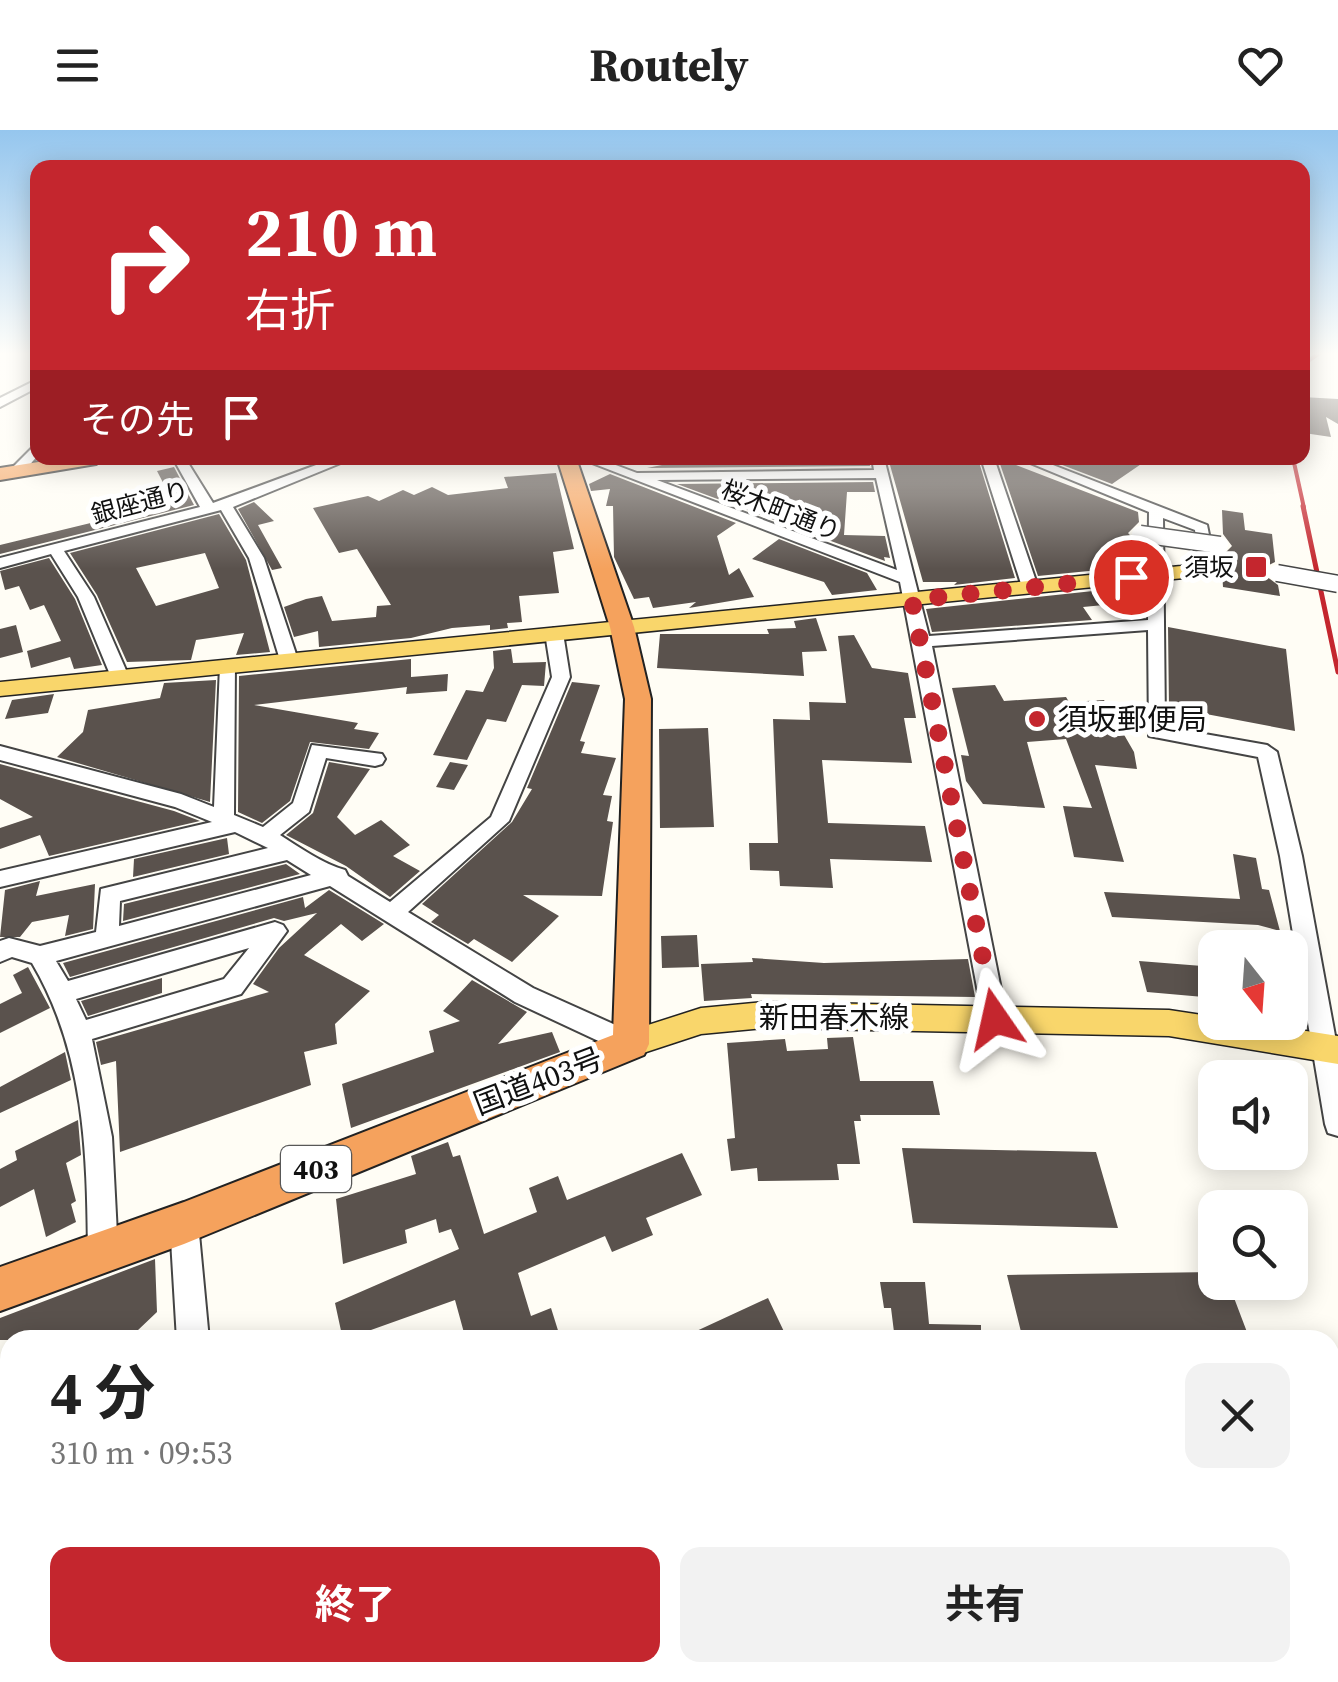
<!DOCTYPE html>
<html lang="ja">
<meta charset="utf-8">
<style>
:root{--surface:#fff;--page:#f2f2f2;--text:#222;--muted:#767676;--accent:#c4262e}
body{margin:0;font-family:"Source Serif 4","Noto Sans JP",serif;background:var(--page);color:var(--text);height:100vh;display:flex;flex-direction:column;font-size:38px;white-space:nowrap}
*{box-sizing:border-box;margin:0}
p{font-size:32px;color:var(--muted)}
.icon{flex:none;width:55px;height:55px;fill:none;stroke:currentColor;stroke-width:2;stroke-linecap:round;stroke-linejoin:round}
.map{position:relative;flex:1;overflow:hidden}
.panel{position:absolute;left:0px;top:1200px;width:1340px;height:352px;display:flex;flex-direction:column;background:var(--surface);border-radius:30px 30px 0 0;box-shadow:0 5px 25px #0003}
.panel>*{flex:none}
.banner{position:absolute;left:30px;top:30px;width:1280px;height:305px;border-radius:20px;box-shadow:0 5px 25px #0003;background:#c4262e;color:#fff;overflow:hidden}
.needle{width:65px;rotate:163deg}
.buttons{position:absolute;left:1198px;top:800px;display:grid;gap:20px}
.buttons a{display:grid;place-items:center;width:110px;height:110px;border-radius:20px;background:var(--surface);box-shadow:0 5px 25px #0003;font-size:50px}
.pin{position:absolute;display:grid;place-items:center;width:85px;height:85px;color:#fff;margin:-42px;border:5px solid #fff;border-radius:50%;box-shadow:0 2px 10px #0007}
.me{position:absolute;width:110px;margin:-55px;rotate:349deg;stroke-linejoin:round;filter:drop-shadow(0 0 8px #0008)}
.turn{display:flex;align-items:center;gap:35px;height:210px;padding:0 50px;font-size:45px}
.turn .icon{width:130px;height:130px;stroke-width:2.5}
.turn b{display:block;font-size:70px;line-height:85px}
.then{display:flex;align-items:center;height:95px;padding:0 50px;background:#0003;gap:20px;font-size:38px}
.round{display:grid;place-items:center;flex:none;width:105px;height:105px;border-radius:20px;background:var(--page)}
.head{display:flex;align-items:center;justify-content:space-between;height:170px;padding:0 50px}
h1{font-size:60px;font-weight:700;line-height:75px}
.button{display:flex;gap:20px;margin-top:auto;padding:20px 50px}
.button a{flex:1;height:115px;border-radius:20px;background:var(--accent);color:#fff;font-size:40px;font-weight:700;line-height:115px;text-align:center}
.button a+a{background:var(--page);color:var(--text)}
header{display:flex;justify-content:space-between;align-items:center;height:130px;padding:0 50px;background:var(--surface);font-size:45px;font-weight:700}
.map>svg:first-child{display:block}
</style>
<header><svg class="icon" aria-label="menu" viewBox="0 0 24 24"><path d="M4 6h16M4 12h16M4 18h16"/></svg>Routely<svg class="icon" aria-label="heart" viewBox="0 0 24 24"><path d="M12 20l-8-8c-3-5 5-10 8-4 3-6 11-1 8 4z"/></svg></header>
<div class="map">
<svg width="1338" height="1552" viewBox="0 0 1338 1552">
<rect width="100%" height="100%" fill="#fffdf5"/>
<path fill="#5a524d" fill-rule="evenodd" d="M1302 267 1338 269V294L1326 287 1331 307 1304 303Z
M812 328 813 332 846 333 852 328H869L870 336 647 338 687 330Z
M888 328 978 329 1015 448 954 455 957 452H923Z
M998 328 1138 382 1139 392 1128 403 1140 416V436L1038 446Z
M1044 328H1150L1112 354Z
M174 337 194 375 0 424V415L103 390 107 396 156 383 151 377 172 370 157 341Z
M556 343 574 419 553 422 559 463 519 466 522 492 507 493 508 498 490 500V495L452 498 411 508 319 517 318 501 294 507 284 477 306 469 322 466 332 491 376 487 377 476 391 475 357 419 339 423 313 378 368 366 379 371 403 360 414 365 432 357 448 365 508 358 504 347Z
M610 344 736 393 717 406 729 445 739 438 754 467 689 478 696 472 653 478 649 467 634 469 614 427 613 376H606L610 359 591 361 589 354Z
M873 352 875 362H847L844 405 885 406 890 428 884 427 885 431 677 354Z
M254 372 274 391 258 395 282 438 272 440 238 379Z
M1222 380 1243 383 1245 400 1272 404 1275 432 1267 436 1266 446 1278 455 1280 466 1223 457 1221 427 1232 416 1223 404Z
M219 384 246 430 270 522 236 525 244 503 196 510 191 530 127 532 97 465 70 423ZM205 423 219 458 156 476 136 438Z
M779 409 867 443 877 460 832 465 824 452 752 429Z
M49 428 75 469 102 535 74 539 70 527 31 538 27 521 61 511 44 475 30 480 19 456 5 460 0 441Z
M1140 456V464L1130 466 1135 472 1083 477 1092 490 932 502 926 479Z
M816 488 827 521 802 522 804 546 657 538 660 504H769L767 499 796 498 794 491Z
M16 495 23 522 0 528V499Z
M1168 497 1286 519 1295 601 1169 577Z
M854 505 872 538 908 543 916 588H904L912 633 822 630 828 693 925 696 932 732 830 729 833 758 780 756 779 741 750 740 749 713H778L773 589 810 590 809 572 846 573 838 506Z
M511 519 513 533 546 532 544 556 522 555 506 592 487 589 467 630 433 625 466 560 483 562 494 538 493 521Z
M411 529V547L448 544 447 561 406 564 407 557 254 575 358 593 354 599 379 603 369 619 310 612 290 671 262 693 238 682 239 546Z
M216 550 210 672 57 627 83 602 88 580 160 568 164 553Z
M572 552 600 555 580 611 585 612 581 623 616 628 603 665 612 666 607 691 613 692 602 766 523 765 559 786 512 832 474 809 468 814 431 792 439 785 422 774 512 692 532 659 527 658Z
M995 555 1004 571 1066 567 1069 572 1104 570 1134 622 1137 639 1095 635 1124 732 1074 727 1063 676 1092 678 1066 609 1027 612 1045 678 983 674 966 651 961 625 969 626 952 558Z
M54 564 48 583 5 589 12 570Z
M708 598 714 697 660 698 659 599Z
M329 632 370 639 337 687 355 705 381 690 410 715 393 726 420 741 390 767 346 736 286 705 313 683Z
M450 632 468 635 454 660 436 657Z
M0 634 174 681 200 691 49 726 40 705 0 719V698L33 687 0 669Z
M227 708 229 724 133 747 134 729Z
M1233 724 1256 728 1262 759 1269 760 1280 801 1258 795 1112 787 1104 762 1240 769Z
M286 734 300 744 123 791 124 774Z
M40 751 36 766 95 754 93 799 65 806 69 785 32 792 20 807H0L5 760Z
M329 760 384 794 362 811 341 794 304 825 370 861 335 894 337 914 304 922 311 955 120 1022 116 931 101 935 96 912 269 862 253 854 279 818 317 783 284 791 274 788 70 847 63 833 303 767 305 778Z
M697 805 699 837 662 838 661 806Z
M752 828 824 833 968 829 975 867 751 864 752 868 704 871 701 834 753 832Z
M1139 831 1215 837V868L1147 862Z
M28 837 50 878 0 903V874L22 863 13 845Z
M162 848V863L88 886 81 871Z
M472 850 527 882 498 914 552 902 560 922 351 998 342 954 434 922 429 901 460 891 443 881Z
M853 907 860 951H933L940 985H860L861 991H854L860 1034H837L839 1050 758 1051 757 1038 731 1041 727 1009 735 1008 727 913 785 909 787 921 828 919 827 908Z
M65 922 71 950 0 983V957Z
M78 990 81 1025 66 1033 76 1071 71 1074 76 1092 46 1107 34 1059 0 1077V1039L17 1030 15 1021Z
M448 1012 453 1027 460 1025 484 1104 537 1082 529 1058 558 1046 567 1070 682 1023 702 1065 646 1088 653 1105 612 1122 605 1106 518 1143 531 1186 551 1178 561 1210H466L455 1170 343 1210 335 1173 459 1119 451 1099 439 1103 436 1089 405 1100 407 1113 343 1134 336 1069 416 1044 411 1026Z
M902 1018 1096 1022 1118 1098 913 1093Z
M155 1129 157 1182 137 1201V1210H0V1188Z
M1215 1142V1152H1228L1250 1210H1023L1007 1145Z
M880 1152H925L929 1194 981 1195V1210H895L891 1178H884Z
M768 1168 788 1210H677Z"/>
<g fill="none" stroke-linecap="round" stroke-linejoin="round">
<defs>
<path id="minor" d="M38 249V257L0 277V268Z
M38 312V325L22 344H12V338Z
M173 328H185L213 373 335 328H353L233 377 264 428 298 530 295 534 289 535 280 530 249 428 221 380 64 421 94 467 129 547 126 551 120 553 111 547 78 467 51 424 0 438V428L200 377Z
M579 328H597L637 343 874 340 872 328H884L929 506 1148 490 1149 382 1018 328H1035L1207 395 1215 434 1207 439 1199 434 1195 400 1163 388 1165 597 1267 615 1277 622 1302 726 1338 922V1006L1328 1003 1325 994 1280 726 1258 627 1149 606 1148 500 932 516 1007 889 1004 896 995 900 986 896 983 889 900 452ZM876 348 897 440 657 350Z
M981 328H994L1038 457 1036 460 1022 457Z
M554 498 563 503 570 547 509 691 408 782 533 858 640 906 644 914 640 922 631 925 622 922 515 872 330 756 56 831 68 851 275 792 283 795 287 801 241 864 92 909 112 1007 118 1124 113 1134 103 1139 93 1134 88 1124C87 1022 85 923 32 833L12 827 0 832V811L9 808 40 816 96 802 101 759 268 718 235 702 0 757V741L212 692 175 677 0 630V616L181 664 214 677 220 536 223 532H235L234 685 263 697 293 673 312 615 382 624 385 629 382 634 375 636 326 628 309 682 280 705C299 717 323 734 345 740L348 746 390 772 491 687 552 547 545 503ZM287 730 311 745 119 796 120 771ZM249 818 224 849 86 890 76 869Z
M184 1079 194 1083 198 1093 209 1210H177L170 1093 174 1083Z
M17 1542H70L66 1552H13Z
M202 1542H240V1552H202Z"/>
<path id="major" d="M1207 428 1214 430V438L1184 448 0 566V552L1181 436Z
M765 872 1169 880 1215 887V892H1249L1338 906V934L1169 906 765 898 701 904 631 927 620 924 616 914 620 904 701 878Z"/>
<path id="highway" d="M64 328H106L96 334 0 350V338Z
M557 328H576L634 497 651 569 649 914 644 925 184 1114 0 1181V1137L184 1072 613 905 625 569 610 497Z"/>
</defs>
<use href="#minor" stroke="#444" stroke-width="4"/>
<use href="#major" stroke="#222" stroke-width="3"/>
<use href="#highway" stroke="#222" stroke-width="4"/>
<use href="#minor" fill="#fff" fill-rule="evenodd"/>
<use href="#major" fill="#f9d66b" fill-rule="evenodd"/>
<use href="#highway" fill="#f5a25d" fill-rule="evenodd"/>
<path stroke="#c4262e" stroke-width="4" d="M1302 235 1321 222
M1293 328 1304 378"/>
<path stroke="#c4262e" stroke-width="5" d="M1303 376 1338 542"/>
<defs>
<path id="minor-bridge" d="M1140 404 1220 415
M1277 443 1338 454"/>
</defs>
<use href="#minor-bridge" stroke="#444" stroke-width="19" stroke-linecap="butt"/>
<use href="#minor-bridge" stroke="#fff" stroke-width="16"/>
</g>
<linearGradient id="sky" x2="0" y2="1"><stop stop-color="#95c6ee"/><stop offset="0.51" stop-color="#fffefa"/><stop offset="1" stop-color="#fffefa" stop-opacity="0"/></linearGradient>
<rect width="1338" height="439" fill="url(#sky)"/>
<g fill="none" stroke-linecap="round" stroke-linejoin="round">
<path stroke="#c4262e" stroke-width="18" stroke-dasharray="0 32.4" d="M995 889 912 470 1131 447"/>
</g>
<g fill="#c4262e" stroke="#fff" stroke-width="4">
<rect x="1244" y="425" width="24" height="24" rx="5"/>
<circle cx="1037" cy="589" r="10"/>
</g>
<g text-anchor="middle" dominant-baseline="central" stroke-width="10" stroke-linejoin="round" paint-order="stroke">
<g font-size="25" fill="#111" stroke="#fff">
<text transform="translate(140 372) rotate(-15)">銀座通り</text>
<text transform="translate(781 380) rotate(21)">桜木町通り</text>
</g>
<g font-size="25" fill="#111" stroke="#fff" text-anchor="end">
<text x="1234" y="437">須坂</text>
</g>
<rect fill="#fff" stroke="#585858" stroke-width="2.5" x="281" y="1016" width="70" height="46" rx="8"/>
<g font-size="28" font-weight="bold" fill="#111">
<text x="316" y="1039">403</text>
</g>
<g font-size="30" fill="#111" stroke="#fff" text-anchor="start">
<text x="1057" y="589">須坂郵便局</text>
</g>
<g font-size="30" fill="#111" stroke="#fff">
<text x="834" y="887">新田春木線</text>
<text transform="translate(538 951) rotate(-21)">国道403号</text>
</g>
</g>
</svg>
<div class="buttons">
<a><svg class="needle" viewBox="-14 -14 28 28"><path d="M0-13l5 13h-10z" fill="#e53935"/><path d="M0 13l5-13h-10z" fill="#767676"/></svg></a>
<a><svg class="icon" aria-label="sound" viewBox="0 0 24 24"><path d="M4 9h4l5-4v14l-5-4H4zM17 9q2 3 0 6"/></svg></a>
<a><svg class="icon" aria-label="search" viewBox="0 0 24 24"><circle cx="10" cy="10" r="6"/><path d="M15 15l6 6"/></svg></a>
</div>
<div class="pin" style="left:1131px;top:447px;background:#d93025"><svg class="icon" aria-label="arrive" viewBox="0 0 24 24"><path d="M6 21V4h12l-3 4 3 4H6"/></svg></div>
<svg class="me" style="left:995px;top:889px" viewBox="-20 -20 40 40"><path d="M0-17L14 15 0 8-14 15z" fill="#c4262e" stroke="#fff" stroke-width="4"/></svg>
<div class="banner">
<div class="turn"><svg class="icon" aria-label="right" viewBox="0 0 24 24"><path d="M7 20v-9h11M14 6l5 5-5 5"/></svg><div><b>210 m</b>右折</div></div>
<div class="then">その先<svg class="icon" aria-label="arrive" viewBox="0 0 24 24"><path d="M6 21V4h12l-3 4 3 4H6"/></svg></div>
</div>
<section class="panel">
<div class="head"><div><h1>4 分</h1><p>310 m · 09:53</p></div><a class="round"><svg class="icon" aria-label="close" viewBox="0 0 24 24"><path d="M6 6l12 12M18 6L6 18"/></svg></a></div>
<div class="button"><a>終了</a><a>共有</a></div>
</section>
</div>
